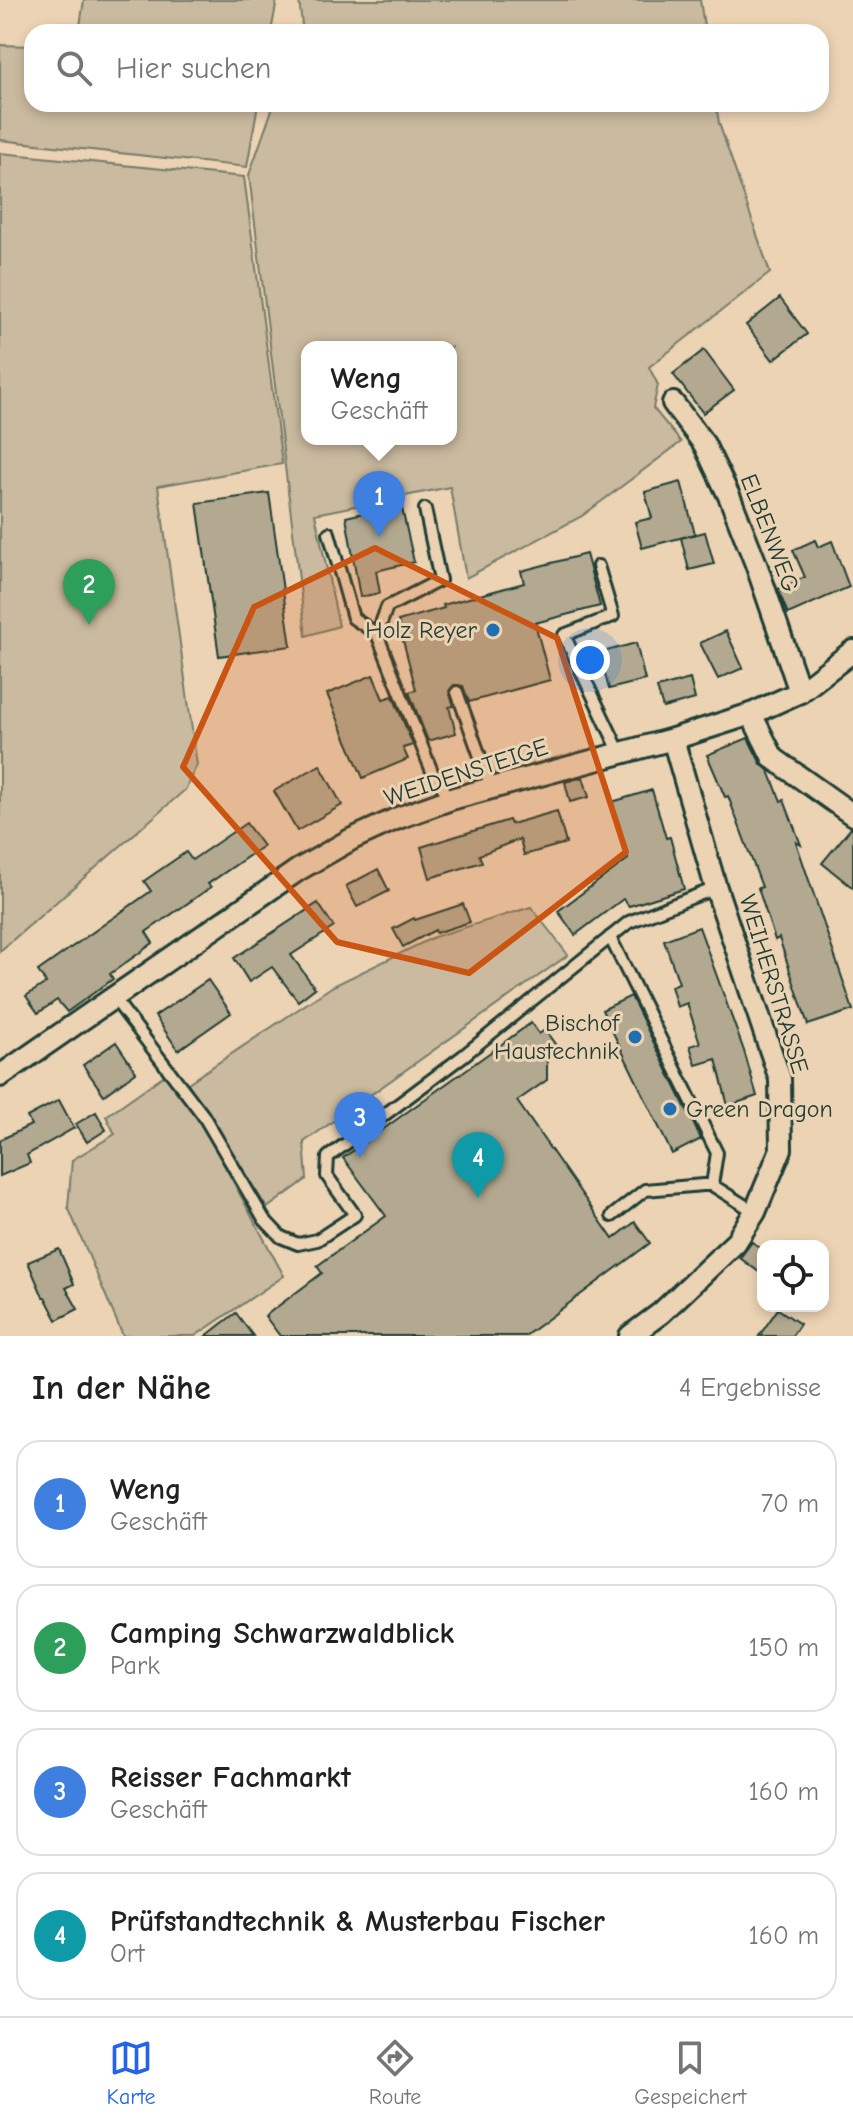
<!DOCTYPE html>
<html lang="de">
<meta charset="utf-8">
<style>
body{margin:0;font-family:"Comic Neue",sans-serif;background:#f2f2f2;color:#202124}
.controls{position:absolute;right:24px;bottom:24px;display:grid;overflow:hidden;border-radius:16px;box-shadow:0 4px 12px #0003}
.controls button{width:72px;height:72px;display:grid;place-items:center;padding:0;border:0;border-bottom:2px solid #e0e0e0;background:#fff;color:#202124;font:40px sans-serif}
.you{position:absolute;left:590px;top:660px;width:28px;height:28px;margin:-20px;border:6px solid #fff;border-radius:50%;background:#1a73e8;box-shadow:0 0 0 12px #1a73e833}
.badge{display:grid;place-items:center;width:52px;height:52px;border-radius:50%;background:#2563eb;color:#fff;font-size:26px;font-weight:700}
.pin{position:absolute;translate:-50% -66px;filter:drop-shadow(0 2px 4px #0008)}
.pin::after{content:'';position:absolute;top:42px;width:28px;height:24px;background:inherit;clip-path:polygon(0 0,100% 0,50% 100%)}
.popup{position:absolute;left:301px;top:341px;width:156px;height:104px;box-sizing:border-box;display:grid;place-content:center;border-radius:16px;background:#fff;filter:drop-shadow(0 2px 6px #0005);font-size:26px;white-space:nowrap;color:#757577}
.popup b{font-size:30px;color:#202124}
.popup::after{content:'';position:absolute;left:50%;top:100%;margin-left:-16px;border:16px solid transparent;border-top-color:#fff}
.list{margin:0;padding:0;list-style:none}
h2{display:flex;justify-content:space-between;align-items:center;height:104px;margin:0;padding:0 32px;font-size:34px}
h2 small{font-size:26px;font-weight:400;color:#757577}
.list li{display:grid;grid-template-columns:52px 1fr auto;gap:24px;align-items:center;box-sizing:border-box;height:128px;margin:0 16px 16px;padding:0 16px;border:2px solid #e0e0e0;border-radius:24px}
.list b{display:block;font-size:30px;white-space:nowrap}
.list p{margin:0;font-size:26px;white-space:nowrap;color:#757577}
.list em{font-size:26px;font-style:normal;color:#757577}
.icon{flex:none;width:44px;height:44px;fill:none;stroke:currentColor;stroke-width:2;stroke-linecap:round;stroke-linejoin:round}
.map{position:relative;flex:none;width:853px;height:1336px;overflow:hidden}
.search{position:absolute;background:#fff;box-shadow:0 4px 12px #0003;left:24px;right:24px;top:24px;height:88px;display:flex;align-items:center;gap:20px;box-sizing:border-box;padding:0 28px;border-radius:24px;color:#757577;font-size:30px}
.sheet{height:680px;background:#fff}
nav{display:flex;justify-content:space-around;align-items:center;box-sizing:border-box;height:112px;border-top:2px solid #e0e0e0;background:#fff;font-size:22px;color:#757577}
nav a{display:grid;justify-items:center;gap:4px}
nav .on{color:#2563eb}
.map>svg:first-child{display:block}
.green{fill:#caba9f;stroke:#747c6a;stroke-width:2;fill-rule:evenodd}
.building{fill:#b3a990;stroke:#1f3d34;stroke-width:2}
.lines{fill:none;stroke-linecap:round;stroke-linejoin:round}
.service-casing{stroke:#1f3d34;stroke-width:16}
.minor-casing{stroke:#1f3d34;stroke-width:26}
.service{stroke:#ecd3b4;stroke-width:10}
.minor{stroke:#ecd3b4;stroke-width:20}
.marked{fill:#ca5512;fill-opacity:0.2;stroke:#ca5512;stroke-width:6;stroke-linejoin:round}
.poi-dot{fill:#1f6fb2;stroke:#ecd3b4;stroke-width:3}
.labels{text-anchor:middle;stroke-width:6;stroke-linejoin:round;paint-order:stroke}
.street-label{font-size:24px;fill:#1f3d34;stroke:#ecd3b4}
.poi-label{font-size:24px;fill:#1f3d34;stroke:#ecd3b4;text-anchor:end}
</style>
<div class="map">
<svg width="853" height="1336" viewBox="0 0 853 1336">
<rect width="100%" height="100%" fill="#ecd3b4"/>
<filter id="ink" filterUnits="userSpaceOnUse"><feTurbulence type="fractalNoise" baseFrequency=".0125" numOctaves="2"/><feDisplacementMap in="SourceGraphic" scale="16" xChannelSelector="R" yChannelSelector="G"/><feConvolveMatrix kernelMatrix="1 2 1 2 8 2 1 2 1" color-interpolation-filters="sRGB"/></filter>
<g filter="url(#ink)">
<g class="green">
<path d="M 84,0 L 277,0 L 271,32 L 79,32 Z"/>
<path d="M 299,0 L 700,0 L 705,32 L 300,32 L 302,25 Z"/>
<path d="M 0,45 L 32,46 L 32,104 L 258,104 L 247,167 L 0,140 Z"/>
<path d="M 274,104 L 716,104 L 719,123 L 770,273 L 649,367 L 658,385 L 653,408 L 681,442 L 582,516 L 466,578 L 450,487 L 315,514 L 339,626 L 306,636 L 249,175 ZM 307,347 L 451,347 L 451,439 L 307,439 Z"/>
<path d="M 0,153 L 244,177 L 282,464 L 158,486 L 197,765 L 185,790 L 0,951 Z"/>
<path d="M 531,907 L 568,955 L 304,1142 L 307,1179 L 267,1208 L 188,1083 L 333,986 L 434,937 Z"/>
<path d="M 166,1074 L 202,1124 L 284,1276 L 195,1336 L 123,1336 L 68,1207 L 72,1160 L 115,1134 L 106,1116 Z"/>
</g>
<g class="building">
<path d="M 780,298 L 807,334 L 773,360 L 746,325 Z"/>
<path d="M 704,350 L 734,390 L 703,413 L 673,374 Z"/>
<path d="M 681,482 L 695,534 L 642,548 L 635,522 L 652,518 L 645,492 Z"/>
<path d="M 269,493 L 291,646 L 219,656 L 197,503 Z"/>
<path d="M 401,504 L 414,562 L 376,571 L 380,593 L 360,597 L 346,517 Z"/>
<path d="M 705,532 L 714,564 L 689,570 L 681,538 Z"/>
<path d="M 815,540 L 818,547 L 832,541 L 849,587 L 788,614 L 778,589 L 805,577 L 793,550 Z"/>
<path d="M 586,554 L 600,606 L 535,623 L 550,680 L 469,702 L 463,686 L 454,685 L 449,691 L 454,706 L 449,707 L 456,733 L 428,741 L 409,692 L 416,690 L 398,621 L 444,608 L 443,605 L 524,583 L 521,571 Z"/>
<path d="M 726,631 L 743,668 L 718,679 L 700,643 Z"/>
<path d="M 636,643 L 645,680 L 609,689 L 599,653 Z"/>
<path d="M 373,675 L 383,699 L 393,696 L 413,745 L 403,748 L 408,759 L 363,778 L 327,694 Z"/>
<path d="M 690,679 L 695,699 L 663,708 L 657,688 Z"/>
<path d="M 748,738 L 761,764 L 769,771 L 781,801 L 784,800 L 801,845 L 796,842 L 853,1010 L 808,1025 L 779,938 L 775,940 L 758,888 L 762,887 L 728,796 L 725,797 L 707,755 Z"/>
<path d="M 320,765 L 342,805 L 297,831 L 274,791 Z"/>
<path d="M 583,777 L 589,797 L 570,802 L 565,782 Z"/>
<path d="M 652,790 L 666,838 L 670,837 L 684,889 L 629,906 L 623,899 L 575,935 L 558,911 L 628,859 L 612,802 Z"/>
<path d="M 557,811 L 566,843 L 524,855 L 520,839 L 479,855 L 482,862 L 430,878 L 421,847 L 509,820 L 511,824 Z"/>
<path d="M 246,823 L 263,846 L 208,884 L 211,887 L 146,932 L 153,943 L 110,974 L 113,979 L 67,1012 L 57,1000 L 38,1013 L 26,996 L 46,983 L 38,971 L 151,891 L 144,881 L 186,852 L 192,860 Z"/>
<path d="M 851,828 L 853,828 L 853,888 L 822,863 Z"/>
<path d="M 378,869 L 389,891 L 357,907 L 346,886 Z"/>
<path d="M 318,903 L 334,927 L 291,955 L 315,988 L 298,1001 L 272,967 L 249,982 L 234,958 Z"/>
<path d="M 463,904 L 470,922 L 436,933 L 435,930 L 403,947 L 393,929 L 414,918 L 415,920 Z"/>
<path d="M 699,927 L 744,1051 L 757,1096 L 728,1106 L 716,1059 L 696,1065 L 690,1046 L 700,1043 L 687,1003 L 677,1007 L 671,986 L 679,983 L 664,940 Z"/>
<path d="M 208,980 L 231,1013 L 178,1050 L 155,1016 Z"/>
<path d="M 631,996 L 701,1139 L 672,1154 L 602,1010 Z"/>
<path d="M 531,1023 L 539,1034 L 545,1030 L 560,1051 L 547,1060 L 547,1080 L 517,1101 L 613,1239 L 635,1222 L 650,1243 L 525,1336 L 280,1336 L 265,1316 L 322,1273 L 317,1266 L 386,1216 L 343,1158 Z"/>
<path d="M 116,1042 L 136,1072 L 104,1095 L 83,1065 Z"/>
<path d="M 59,1100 L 74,1128 L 27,1155 L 30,1163 L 0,1176 L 0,1140 L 31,1125 L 27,1117 Z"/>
<path d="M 96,1112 L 106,1130 L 87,1142 L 76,1124 Z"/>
<path d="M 752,1242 L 763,1250 L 763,1275 L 740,1258 Z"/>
<path d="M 59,1249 L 74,1284 L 66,1288 L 78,1309 L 57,1320 L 45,1297 L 43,1297 L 28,1262 Z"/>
<path d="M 778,1309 L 800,1324 L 792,1336 L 759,1336 Z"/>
<path d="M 236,1313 L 253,1336 L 206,1336 L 220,1325 Z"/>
</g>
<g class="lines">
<g class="service-casing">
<g id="service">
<path d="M 425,509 L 440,580 L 387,607 L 377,634 L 433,774 L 451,799"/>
<path d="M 329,533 L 353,618 L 377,634"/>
<path d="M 598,566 L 613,616 L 564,635 L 620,753"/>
<path d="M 457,692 L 491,787"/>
<path d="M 610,937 L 717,1153 L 712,1185"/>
<path d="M 113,997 L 203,1115 L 264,1219 L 281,1237 L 298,1244 L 317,1240 L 355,1215 L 327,1176 L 328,1157 L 463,1056 L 629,922 L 716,888"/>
<path d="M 612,1216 L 645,1190 L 703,1185 L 712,1185 L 755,1212"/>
</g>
</g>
<g class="minor-casing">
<g id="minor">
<path d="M 673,403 L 704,444 L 730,498 L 756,564 L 800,692"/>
<path d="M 751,714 L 773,758 L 853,815"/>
<path d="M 0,1076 L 298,870 L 352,839 L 398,818 L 451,799 L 673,739 L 751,714 L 800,692 L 853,651"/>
<path d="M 630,1336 L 661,1313 L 735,1243 L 755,1212 L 781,1149 L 780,1079 L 716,888 L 673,739"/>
</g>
</g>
<use href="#service" class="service"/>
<use href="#minor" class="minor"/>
</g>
</g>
<path class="marked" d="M 375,548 L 557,638 L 626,852 L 469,973 L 337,942 L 183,767 L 254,607 Z"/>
<g class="poi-dot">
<circle cx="493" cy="630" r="8"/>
<circle cx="635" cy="1037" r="8"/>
<circle cx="670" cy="1109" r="8"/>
</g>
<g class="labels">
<g class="street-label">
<text transform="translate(770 533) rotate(69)" y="8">ELBENWEG</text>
<text transform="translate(466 772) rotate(-18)" y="8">WEIDENSTEIGE</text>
<text transform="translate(774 984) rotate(73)" y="8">WEIHERSTRASSE</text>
</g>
<g class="poi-label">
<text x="477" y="638">Holz Reyer</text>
<text x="619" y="1031">Bischof<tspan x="619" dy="28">Haustechnik</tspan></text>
<text x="686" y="1117" text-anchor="start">Green Dragon</text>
</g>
</g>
</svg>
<div class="controls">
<button><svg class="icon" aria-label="locate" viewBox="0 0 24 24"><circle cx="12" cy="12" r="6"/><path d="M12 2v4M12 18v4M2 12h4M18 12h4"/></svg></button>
</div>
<div class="you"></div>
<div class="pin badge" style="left:379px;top:537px;background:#3f7fe0">1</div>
<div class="popup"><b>Weng</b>Geschäft</div>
<div class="pin badge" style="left:89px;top:625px;background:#2e9e5b">2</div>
<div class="pin badge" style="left:360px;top:1158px;background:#3f7fe0">3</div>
<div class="pin badge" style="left:478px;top:1198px;background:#0f9aa8">4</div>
<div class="search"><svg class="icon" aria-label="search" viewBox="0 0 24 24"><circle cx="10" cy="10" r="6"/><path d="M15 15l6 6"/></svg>Hier suchen</div>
</div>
<section class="sheet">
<h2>In der Nähe<small>4 Ergebnisse</small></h2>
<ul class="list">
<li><span class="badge" style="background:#3f7fe0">1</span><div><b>Weng</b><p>Geschäft</p></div><em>70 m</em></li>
<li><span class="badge" style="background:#2e9e5b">2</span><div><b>Camping Schwarzwaldblick</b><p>Park</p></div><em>150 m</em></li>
<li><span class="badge" style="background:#3f7fe0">3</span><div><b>Reisser Fachmarkt</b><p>Geschäft</p></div><em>160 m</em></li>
<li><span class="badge" style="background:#0f9aa8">4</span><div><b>Prüfstandtechnik &amp; Musterbau Fischer</b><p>Ort</p></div><em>160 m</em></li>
</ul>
</section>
<nav>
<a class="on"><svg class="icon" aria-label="map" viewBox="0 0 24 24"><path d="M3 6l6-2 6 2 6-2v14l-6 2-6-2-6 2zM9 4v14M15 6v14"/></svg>Karte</a>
<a><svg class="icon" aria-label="directions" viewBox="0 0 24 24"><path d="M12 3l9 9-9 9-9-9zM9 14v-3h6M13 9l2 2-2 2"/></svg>Route</a>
<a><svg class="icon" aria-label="saved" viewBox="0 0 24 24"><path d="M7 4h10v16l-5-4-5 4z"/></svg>Gespeichert</a>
</nav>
